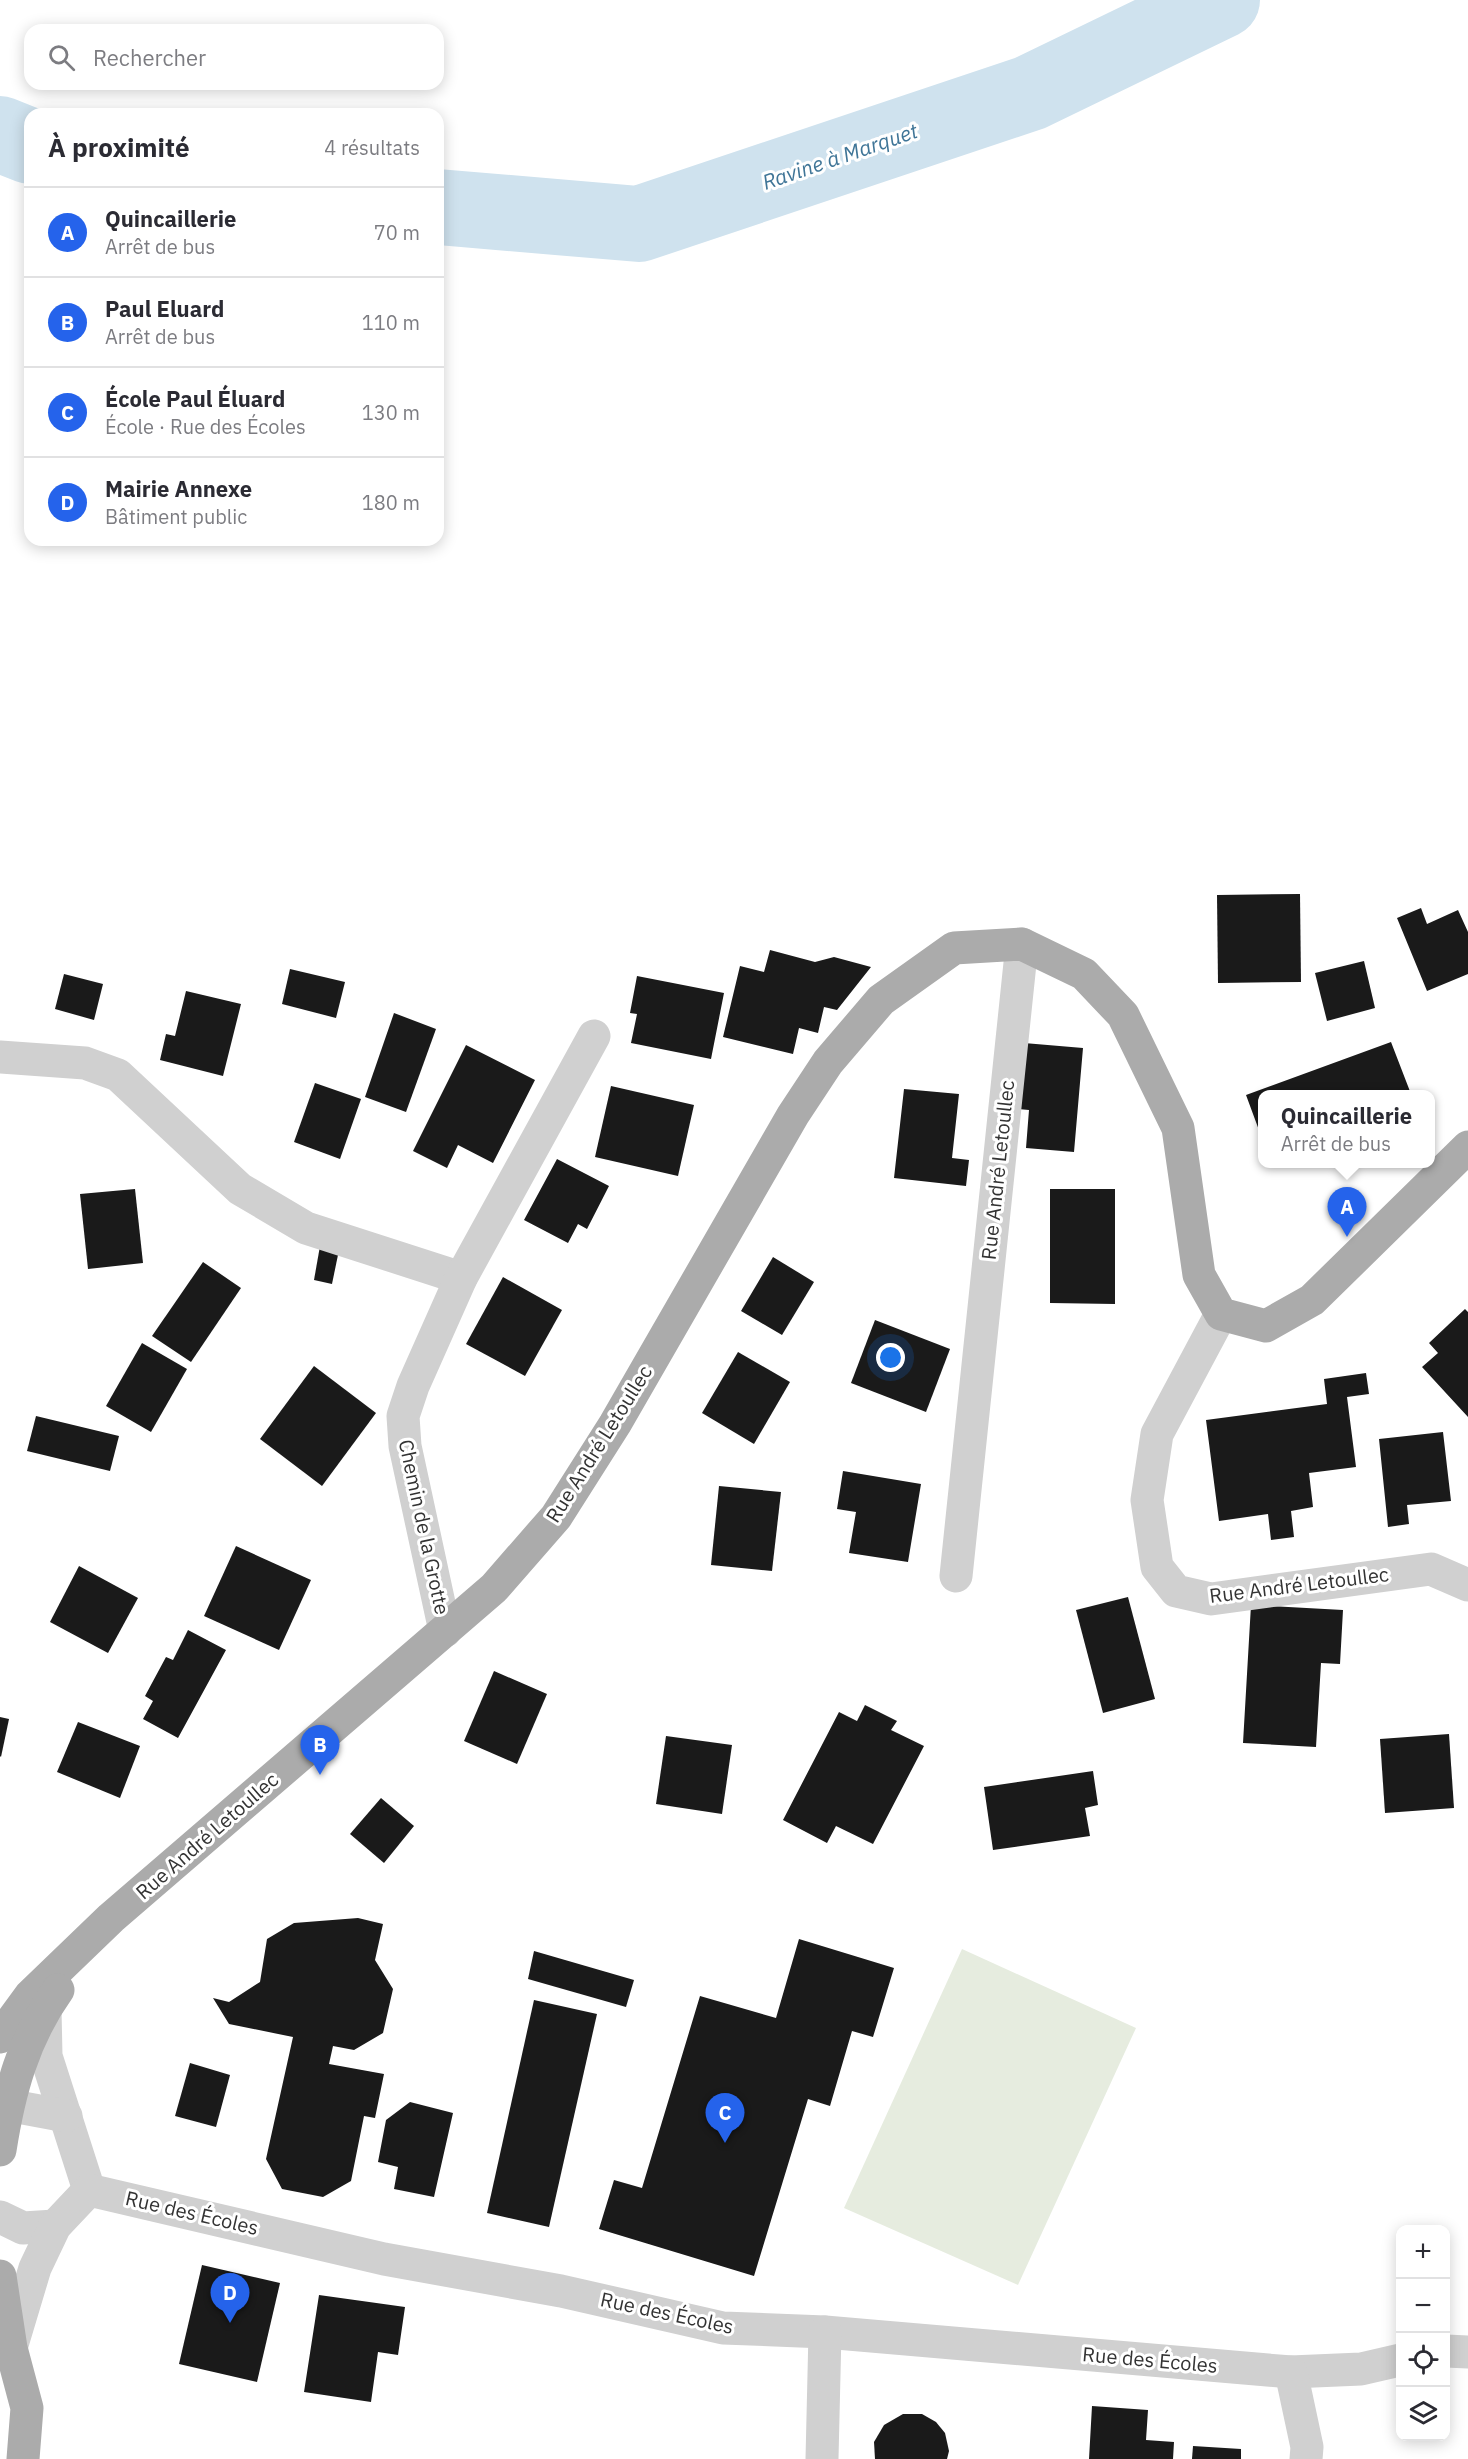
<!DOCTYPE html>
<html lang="fr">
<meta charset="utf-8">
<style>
body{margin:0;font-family:"IBM Plex Sans",sans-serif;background:#f2f2f3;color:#2b2b33}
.controls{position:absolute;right:18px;bottom:18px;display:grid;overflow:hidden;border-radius:12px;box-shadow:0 3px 15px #0003}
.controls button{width:54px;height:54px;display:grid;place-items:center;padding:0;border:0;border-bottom:2px solid #e1e1e2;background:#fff;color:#2b2b33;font:30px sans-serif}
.you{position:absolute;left:891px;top:1358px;width:21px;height:21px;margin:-15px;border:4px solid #fff;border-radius:50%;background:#1a73e8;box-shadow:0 0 0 9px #1a73e833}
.badge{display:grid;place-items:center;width:39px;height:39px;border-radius:50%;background:#2563eb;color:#fff;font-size:20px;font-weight:700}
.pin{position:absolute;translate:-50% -50px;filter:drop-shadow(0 2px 3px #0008)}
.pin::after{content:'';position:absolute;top:32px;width:21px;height:18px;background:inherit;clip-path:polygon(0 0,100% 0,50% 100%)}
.popup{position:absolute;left:1258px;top:1090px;width:177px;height:78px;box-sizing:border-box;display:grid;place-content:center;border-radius:12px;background:#fff;filter:drop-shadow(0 2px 4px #0005);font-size:20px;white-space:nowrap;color:#7c7c81}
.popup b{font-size:22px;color:#2b2b33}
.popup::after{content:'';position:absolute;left:50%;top:100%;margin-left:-12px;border:12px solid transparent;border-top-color:#fff}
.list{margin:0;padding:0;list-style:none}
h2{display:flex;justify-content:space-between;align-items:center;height:78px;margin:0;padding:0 24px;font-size:26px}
h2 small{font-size:20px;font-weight:400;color:#7c7c81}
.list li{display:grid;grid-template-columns:39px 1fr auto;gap:18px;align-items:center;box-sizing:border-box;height:90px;padding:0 24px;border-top:2px solid #e1e1e2}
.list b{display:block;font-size:22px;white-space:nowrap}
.list p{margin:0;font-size:20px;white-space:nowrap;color:#7c7c81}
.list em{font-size:20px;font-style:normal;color:#7c7c81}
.icon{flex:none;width:33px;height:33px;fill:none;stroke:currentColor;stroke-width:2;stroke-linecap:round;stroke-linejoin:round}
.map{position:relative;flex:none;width:1468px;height:2459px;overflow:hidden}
.search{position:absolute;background:#fff;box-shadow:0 3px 15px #0003;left:24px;top:24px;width:420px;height:66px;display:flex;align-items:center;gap:15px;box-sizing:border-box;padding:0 21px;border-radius:18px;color:#7c7c81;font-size:22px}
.panel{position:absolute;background:#fff;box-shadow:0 3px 15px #0003;left:24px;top:108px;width:420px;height:438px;border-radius:18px}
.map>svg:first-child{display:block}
.green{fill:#e6ecdf}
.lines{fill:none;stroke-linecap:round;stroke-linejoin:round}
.river{stroke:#cfe2ee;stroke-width:76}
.building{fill:#1a1a1a}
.minor{stroke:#d0d0d0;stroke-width:33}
.major{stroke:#ababab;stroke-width:33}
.labels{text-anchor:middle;stroke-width:6;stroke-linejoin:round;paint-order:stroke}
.street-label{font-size:20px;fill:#333;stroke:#fff}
.water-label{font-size:21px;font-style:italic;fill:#3f7597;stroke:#fff}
</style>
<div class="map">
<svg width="1468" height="2459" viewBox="0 0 1468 2459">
<rect width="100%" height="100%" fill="#fff"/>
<path class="green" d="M 962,1949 L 1136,2028 L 1018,2285 L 844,2208 Z"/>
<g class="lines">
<g class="river">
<path d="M 0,134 L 30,146"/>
<path d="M 438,207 L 639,224 L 1030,93 L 1222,0"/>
</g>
</g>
<g class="building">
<path d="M 1300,894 L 1301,982 L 1218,983 L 1217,895 Z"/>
<path d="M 1421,908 L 1427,924 L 1458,910 L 1468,932 L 1468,974 L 1427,991 L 1397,918 Z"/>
<path d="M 770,950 L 815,962 L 834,957 L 871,967 L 837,1010 L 824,1007 L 818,1033 L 799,1028 L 793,1054 L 723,1037 L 740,966 L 764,972 Z"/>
<path d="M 1364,961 L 1375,1008 L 1327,1021 L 1315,973 Z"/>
<path d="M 290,969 L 345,982 L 336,1018 L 282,1004 Z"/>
<path d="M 64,974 L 103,984 L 94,1020 L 55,1009 Z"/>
<path d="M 637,976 L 724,993 L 711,1059 L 631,1043 L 637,1014 L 630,1013 Z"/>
<path d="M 186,991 L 241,1004 L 223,1076 L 160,1060 L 166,1034 L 175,1036 Z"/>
<path d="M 394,1013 L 436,1029 L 406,1112 L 365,1097 Z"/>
<path d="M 1391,1042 L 1411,1094 L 1263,1094 L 1263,1141 L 1246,1095 Z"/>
<path d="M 1024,1043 L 1083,1048 L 1074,1152 L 1026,1148 L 1029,1110 L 1018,1109 Z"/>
<path d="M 466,1045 L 535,1080 L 493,1163 L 458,1145 L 447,1168 L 413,1151 Z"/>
<path d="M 315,1083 L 361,1099 L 340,1159 L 294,1142 Z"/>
<path d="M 611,1086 L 694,1105 L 678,1176 L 595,1157 Z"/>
<path d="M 904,1089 L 959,1094 L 952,1158 L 969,1160 L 966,1186 L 894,1178 Z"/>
<path d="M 557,1159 L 609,1186 L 587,1229 L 578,1224 L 568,1243 L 524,1220 Z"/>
<path d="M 135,1189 L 143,1263 L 88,1269 L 80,1194 Z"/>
<path d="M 1050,1189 L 1115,1189 L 1115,1304 L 1050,1303 Z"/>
<path d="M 320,1246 L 339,1250 L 332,1284 L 314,1280 Z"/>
<path d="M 773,1257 L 814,1282 L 782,1335 L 741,1311 Z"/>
<path d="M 203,1262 L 241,1288 L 191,1362 L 152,1336 Z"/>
<path d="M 503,1277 L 562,1310 L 525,1376 L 466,1344 Z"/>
<path d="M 1465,1309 L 1468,1312 L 1468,1417 L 1422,1367 L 1438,1353 L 1429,1343 Z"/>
<path d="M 875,1320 L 950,1349 L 926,1412 L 851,1383 Z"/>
<path d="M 142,1343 L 187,1369 L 151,1432 L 106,1406 Z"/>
<path d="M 738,1352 L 790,1382 L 754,1444 L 702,1413 Z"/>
<path d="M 314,1366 L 376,1413 L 322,1486 L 260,1439 Z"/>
<path d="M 1366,1373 L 1369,1394 L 1347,1397 L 1356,1467 L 1309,1473 L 1313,1507 L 1291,1511 L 1294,1537 L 1271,1540 L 1268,1514 L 1219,1521 L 1206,1420 L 1327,1404 L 1324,1379 Z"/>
<path d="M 36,1416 L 119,1436 L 110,1471 L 27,1451 Z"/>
<path d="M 1443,1432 L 1451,1501 L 1407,1505 L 1409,1524 L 1388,1527 L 1379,1439 Z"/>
<path d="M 843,1471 L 921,1484 L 908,1562 L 849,1553 L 856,1512 L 837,1509 Z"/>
<path d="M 719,1486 L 781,1492 L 772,1571 L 711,1565 Z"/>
<path d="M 236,1546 L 311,1580 L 279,1650 L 204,1616 Z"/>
<path d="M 79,1566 L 138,1598 L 108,1653 L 50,1622 Z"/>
<path d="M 1128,1597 L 1155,1699 L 1103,1713 L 1076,1610 Z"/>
<path d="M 1251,1605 L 1343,1610 L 1340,1664 L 1321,1663 L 1316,1747 L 1243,1743 Z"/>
<path d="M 188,1630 L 226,1650 L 178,1738 L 143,1719 L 153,1701 L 145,1696 L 166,1657 L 173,1660 Z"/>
<path d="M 494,1671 L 547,1694 L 517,1764 L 464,1741 Z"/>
<path d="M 865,1705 L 897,1721 L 891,1730 L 924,1746 L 873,1844 L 836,1826 L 827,1843 L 783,1820 L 839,1712 L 857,1721 Z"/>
<path d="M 0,1717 L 9,1719 L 1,1757 L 0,1756 Z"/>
<path d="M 78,1722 L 140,1746 L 120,1798 L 57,1772 Z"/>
<path d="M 1449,1734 L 1454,1808 L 1385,1813 L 1380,1739 Z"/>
<path d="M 666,1736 L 732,1745 L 722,1814 L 656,1804 Z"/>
<path d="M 1093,1771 L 1098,1805 L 1085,1808 L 1090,1836 L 993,1850 L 984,1787 Z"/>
<path d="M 381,1798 L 414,1826 L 384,1863 L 350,1834 Z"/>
<path d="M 358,1918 L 383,1924 L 375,1960 L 393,1989 L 383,2033 L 354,2050 L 333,2046 L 329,2064 L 384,2074 L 375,2118 L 364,2116 L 351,2181 L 323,2197 L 282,2189 L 266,2159 L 293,2037 L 229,2024 L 213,1998 L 229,2002 L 260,1982 L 267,1939 L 294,1923 Z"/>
<path d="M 799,1939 L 894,1968 L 873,2037 L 852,2031 L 830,2106 L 808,2099 L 754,2276 L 599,2229 L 614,2180 L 642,2188 L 700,1996 L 776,2018 Z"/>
<path d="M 534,1951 L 634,1980 L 626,2007 L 528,1979 Z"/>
<path d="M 534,2000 L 597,2014 L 549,2227 L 487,2213 Z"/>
<path d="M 190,2063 L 230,2075 L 216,2127 L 175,2116 Z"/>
<path d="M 410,2102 L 453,2113 L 434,2197 L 394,2189 L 398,2167 L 378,2162 L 386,2120 Z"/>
<path d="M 202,2265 L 280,2283 L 257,2382 L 179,2364 Z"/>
<path d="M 319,2295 L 405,2307 L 398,2355 L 378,2352 L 371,2402 L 304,2392 Z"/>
<path d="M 1092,2406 L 1148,2410 L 1146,2440 L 1174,2442 L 1173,2459 L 1089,2459 Z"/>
<path d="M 903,2414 L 922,2414 L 936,2422 L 945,2433 L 949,2451 L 947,2459 L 875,2459 L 874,2442 L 884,2425 Z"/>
<path d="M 1193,2446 L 1241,2449 L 1241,2459 L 1192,2459 Z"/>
</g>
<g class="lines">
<g class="minor">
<path d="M 0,1057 L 85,1063 L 118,1075 L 240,1189 L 306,1228 L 461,1278"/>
<path d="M 1221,1314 L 1157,1434 L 1147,1500 L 1157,1567 L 1176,1591 L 1211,1599 L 1431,1569 L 1468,1585"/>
<path d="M 956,1576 L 1022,944"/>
<path d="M 445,1631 L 405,1446 L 403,1416 L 413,1386 L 461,1278 L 594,1036"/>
<path d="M 45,2009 L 46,2056 L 89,2190"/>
<path d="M 0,2107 L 7,2105 L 66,2116"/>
<path d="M 89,2190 L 384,2259 L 561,2291 L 723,2328 L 825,2332 L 1291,2372 L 1361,2369 L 1400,2360"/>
<path d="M 0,2217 L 23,2228 L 55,2226"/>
<path d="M 11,2348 L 35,2268 L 55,2226 L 89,2190"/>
<path d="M 1446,2351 L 1468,2352"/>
<path d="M 1291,2372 L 1307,2447 L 1306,2459"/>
<path d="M 822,2459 L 825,2332"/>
</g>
<g class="major">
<path d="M 0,2037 L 30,1996 L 111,1918 L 494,1588 L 556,1517 L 615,1424 L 793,1115 L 828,1062 L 881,1000 L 954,948 L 1022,944 L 1084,974 L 1123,1015 L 1178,1128 L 1199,1275 L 1221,1314 L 1266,1326 L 1312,1300 L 1468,1147"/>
<path d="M 0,2150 C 9,2092 23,2039 58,1990"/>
<path d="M 0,2276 L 11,2348 L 27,2408 L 23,2459"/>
</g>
</g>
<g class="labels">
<g class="street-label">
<text transform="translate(998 1170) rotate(-84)" y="7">Rue André Letoullec</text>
<text transform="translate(599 1444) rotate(-58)" y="7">Rue André Letoullec</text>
<text transform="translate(424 1527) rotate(78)" y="7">Chemin de la Grotte</text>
<text transform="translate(1299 1585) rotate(-7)" y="7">Rue André Letoullec</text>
<text transform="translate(207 1836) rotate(-41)" y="7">Rue André Letoullec</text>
<text transform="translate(192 2213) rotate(13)" y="7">Rue des Écoles</text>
<text transform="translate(667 2313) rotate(12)" y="7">Rue des Écoles</text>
<text transform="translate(1150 2360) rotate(5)" y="7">Rue des Écoles</text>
</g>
<g class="water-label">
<text transform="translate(840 157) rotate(-19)" y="7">Ravine à Marquet</text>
</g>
</g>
</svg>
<div class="controls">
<button>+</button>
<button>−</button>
<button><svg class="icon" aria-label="locate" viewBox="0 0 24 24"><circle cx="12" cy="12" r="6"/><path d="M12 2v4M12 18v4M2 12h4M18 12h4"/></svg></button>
<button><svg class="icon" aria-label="layers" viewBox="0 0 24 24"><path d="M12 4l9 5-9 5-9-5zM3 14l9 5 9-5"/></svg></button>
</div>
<div class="you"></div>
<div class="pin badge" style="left:1347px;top:1237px">A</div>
<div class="popup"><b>Quincaillerie</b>Arrêt de bus</div>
<div class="pin badge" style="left:320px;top:1775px">B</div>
<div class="pin badge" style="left:725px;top:2143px">C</div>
<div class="pin badge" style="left:230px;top:2323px">D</div>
<div class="search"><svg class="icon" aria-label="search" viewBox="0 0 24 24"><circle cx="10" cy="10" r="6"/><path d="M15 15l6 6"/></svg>Rechercher</div>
<section class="panel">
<h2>À proximité<small>4 résultats</small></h2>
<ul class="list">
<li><span class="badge">A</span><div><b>Quincaillerie</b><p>Arrêt de bus</p></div><em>70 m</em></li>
<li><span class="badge">B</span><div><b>Paul Eluard</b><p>Arrêt de bus</p></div><em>110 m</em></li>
<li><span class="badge">C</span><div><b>École Paul Éluard</b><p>École · Rue des Écoles</p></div><em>130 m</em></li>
<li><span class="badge">D</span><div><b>Mairie Annexe</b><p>Bâtiment public</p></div><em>180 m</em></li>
</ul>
</section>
</div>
